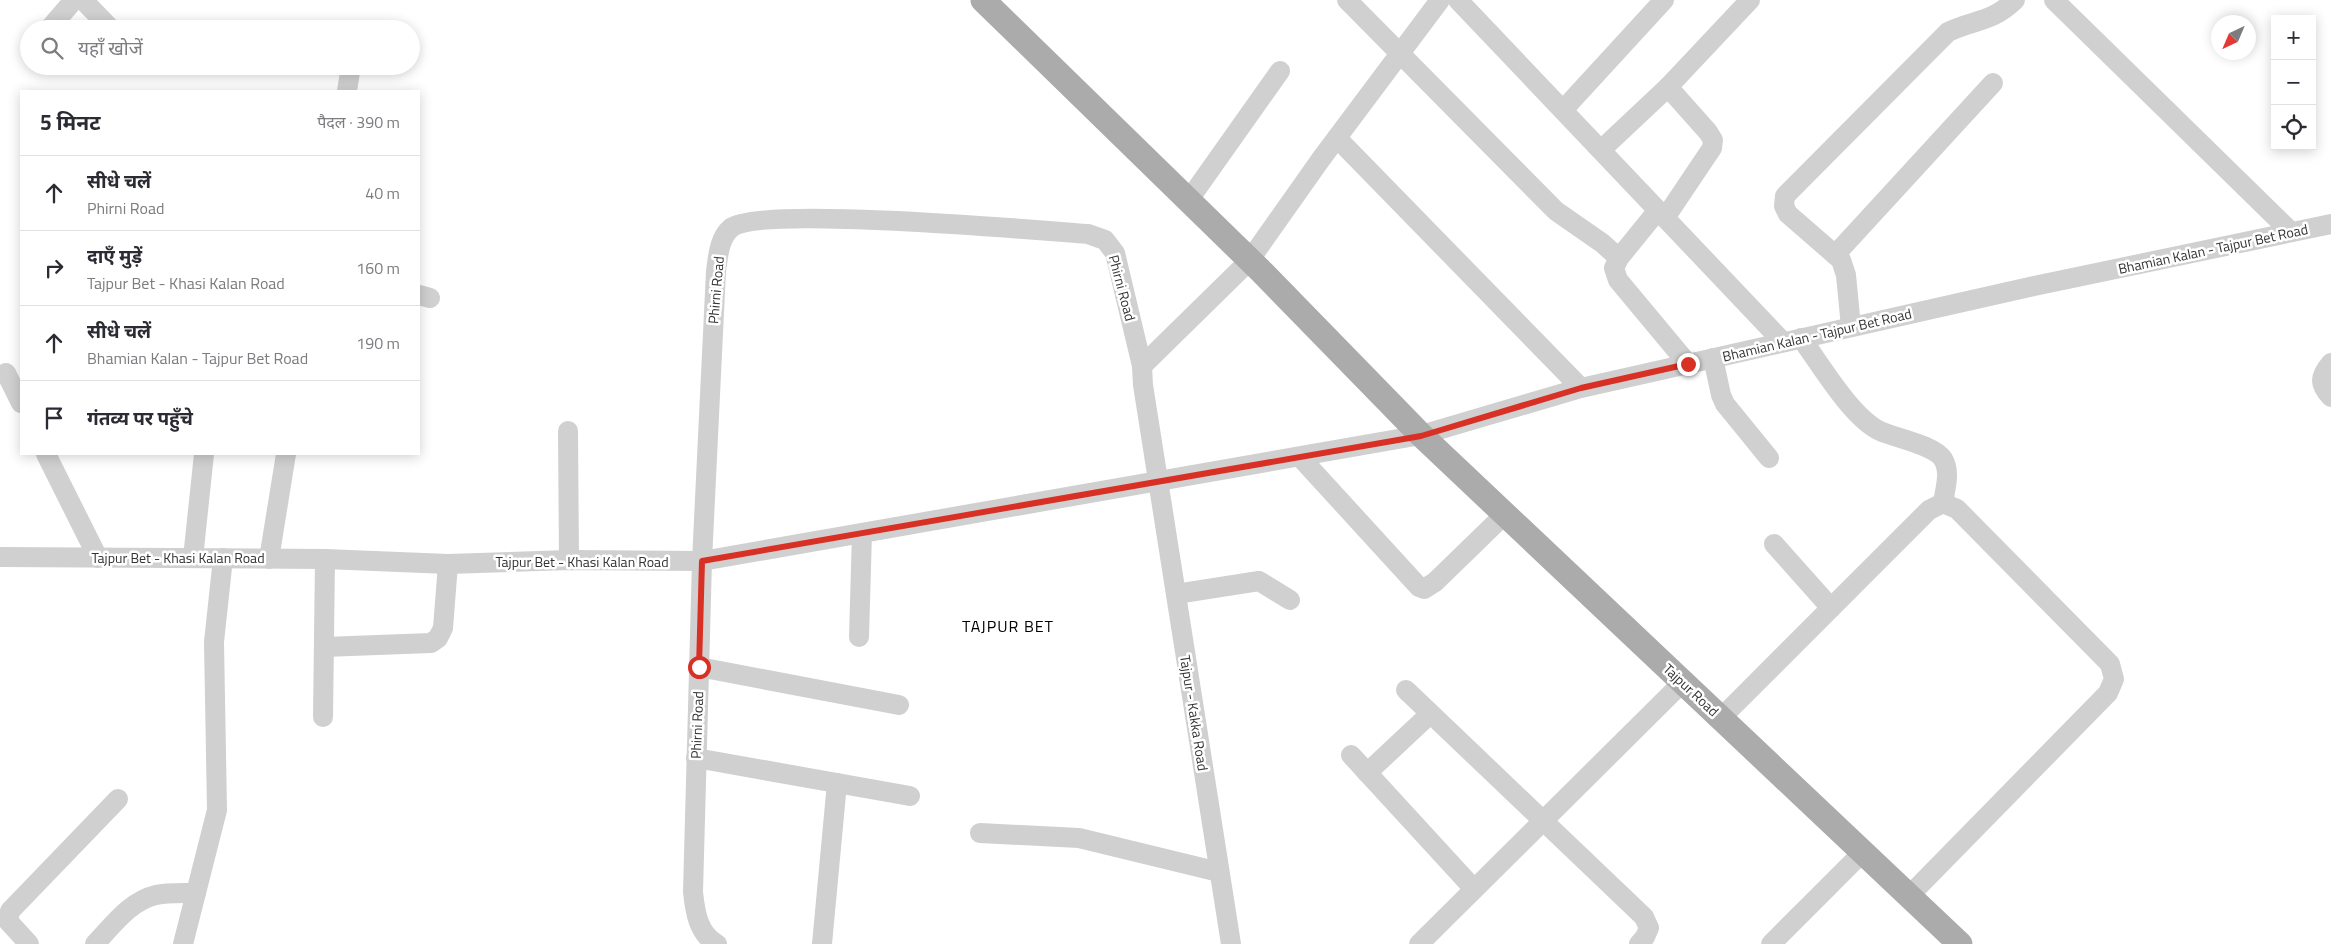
<!DOCTYPE html>
<html lang="hi">
<meta charset="utf-8">
<style>
body{margin:0;font-family:"Titillium Web","Noto Sans Devanagari",sans-serif;background:#f2f2f3;color:#2b2b33}
.controls{position:absolute;right:15px;top:15px;display:grid;overflow:hidden;border-radius:0px;box-shadow:0 2px 12px #0003}
.controls button{width:45px;height:45px;display:grid;place-items:center;padding:0;border:0;border-bottom:1px solid #e1e1e2;background:#fff;color:#2b2b33;font:25px sans-serif}
.compass{position:absolute;left:2211px;top:15px;width:45px;height:45px;border-radius:50%;background:#fff;box-shadow:0 2px 12px #0003;rotate:224deg}
.stop{position:absolute;width:15px;height:15px;margin:-11px;border:4px solid #d93025;border-radius:50%;background:#fff}
.stop.end{background:#d93025;border-color:#fff;box-shadow:0 1px 5px #0008}
.list{margin:0;padding:0;list-style:none}
h2{display:flex;justify-content:space-between;align-items:center;height:65px;margin:0;padding:0 20px;font-size:21px}
h2 small{font-size:16px;font-weight:400;color:#7c7c81}
.list li{display:grid;grid-template-columns:32px 1fr auto;gap:15px;align-items:center;box-sizing:border-box;height:75px;padding:0 20px;border-top:1px solid #e1e1e2}
.list b{display:block;font-size:19px;white-space:nowrap}
.list p{margin:0;font-size:16px;white-space:nowrap;color:#7c7c81}
.list em{font-size:16px;font-style:normal;color:#7c7c81}
.icon{flex:none;width:28px;height:28px;fill:none;stroke:currentColor;stroke-width:2;stroke-linecap:round;stroke-linejoin:round}
.map{position:relative;flex:none;width:2331px;height:944px;overflow:hidden}
.search{position:absolute;background:#fff;box-shadow:0 2px 12px #0003;left:20px;top:20px;width:400px;height:55px;display:flex;align-items:center;gap:12px;box-sizing:border-box;padding:0 18px;border-radius:28px;color:#7c7c81;font-size:19px}
.panel{position:absolute;background:#fff;box-shadow:0 2px 12px #0003;left:20px;top:90px;width:400px;height:365px;border-radius:0px}
.map>svg:first-child{display:block}
.lines{fill:none;stroke-linecap:round;stroke-linejoin:round}
.minor{stroke:#d0d0d0;stroke-width:20}
.major{stroke:#ababab;stroke-width:25}
.route{stroke:#d93025;stroke-width:6}
.labels{text-anchor:middle;stroke-width:5;stroke-linejoin:round;paint-order:stroke}
.street-label{font-size:14px;fill:#333;stroke:#fff}
.quarter-label{font-size:16px;letter-spacing:1px;fill:#000;stroke:#fff}
</style>
<div class="map">
<svg width="2331" height="944" viewBox="0 0 2331 944">
<rect width="100%" height="100%" fill="#fff"/>
<g class="lines">
<g class="minor">
<path d="M 83,0 L 111,29"/>
<path d="M 1347,0 L 1556,211 L 1602,243 L 1619,258"/>
<path d="M 1458,0 L 1783,342"/>
<path d="M 2054,0 L 2291,232"/>
<path d="M 49,29 L 74,0"/>
<path d="M 347,91 L 351,66"/>
<path d="M 1563,110 L 1664,0"/>
<path d="M 1337,138 L 1581,388"/>
<path d="M 1601,150 L 1668,87 L 1750,0"/>
<path d="M 1188,201 L 1280,71"/>
<path d="M 1658,210 L 1619,258 L 1614,268 L 1618,280 L 1688,364"/>
<path d="M 1665,218 L 1712,148 L 1713,140 L 1708,132 L 1668,87"/>
<path d="M 1835,255 L 1993,83"/>
<path d="M 419,295 L 430,298"/>
<path d="M 1851,327 L 1846,275 L 1841,260 L 1788,214 L 1784,206 L 1785,196 L 1948,32 C 1975,19 1991,23 2015,0"/>
<path d="M 1801,338 C 1821,365 1851,417 1880,431 C 1895,438 1934,445 1943,459 C 1951,472 1945,489 1943,503"/>
<path d="M 1713,358 L 1721,395 L 1725,404 L 1769,458"/>
<path d="M 2331,363 C 2319,377 2319,384 2331,397"/>
<path d="M 1142,366 L 1249,261 L 1321,159 L 1440,0"/>
<path d="M 6,373 L 21,403"/>
<path d="M 568,431 L 569,560"/>
<path d="M 46,454 L 98,558"/>
<path d="M 1300,457 L 1419,587 L 1424,589 L 1435,582 L 1505,514"/>
<path d="M 1774,544 L 1831,608"/>
<path d="M 0,557 L 325,559 L 448,564 L 569,560 L 702,561 L 1421,435 L 1581,388 L 2034,286 L 2331,224"/>
<path d="M 193,558 L 204,454"/>
<path d="M 269,559 L 286,454"/>
<path d="M 1176,594 L 1259,581 L 1290,600"/>
<path d="M 859,637 L 862,533"/>
<path d="M 324,647 L 431,643 L 438,638 L 443,628 L 448,564"/>
<path d="M 699,667 L 899,705"/>
<path d="M 1406,690 L 1644,917 L 1649,928 L 1645,937 L 1639,944"/>
<path d="M 323,717 L 325,559"/>
<path d="M 1721,718 L 1929,510 L 1943,503 L 1957,509 L 2110,664 L 2114,679 L 2108,693 L 1909,896"/>
<path d="M 1351,755 L 1474,889"/>
<path d="M 696,758 L 910,796"/>
<path d="M 1367,773 L 1430,714"/>
<path d="M 980,833 L 1079,838 L 1219,872"/>
<path d="M 29,944 L 8,921 L 10,911 L 118,799"/>
<path d="M 95,944 C 113,925 130,901 156,895 C 169,892 184,893 196,893"/>
<path d="M 183,944 L 217,810 L 214,642 L 223,558"/>
<path d="M 717,944 C 698,934 695,911 693,892 L 702,561 L 716,271 C 718,257 719,238 731,228 C 758,206 1036,230 1088,234 L 1105,240 L 1115,253 L 1142,366 L 1143,385 L 1231,944"/>
<path d="M 822,944 L 837,783"/>
<path d="M 1419,944 L 1683,682"/>
<path d="M 1771,944 L 1863,852"/>
</g>
<path class="major" d="M 983,0 L 1260,270 L 1421,435 L 1960,944"/>
</g>
<g class="lines">
<path class="route" d="M 699,667 L 702,561 L 1421,436 L 1581,388 L 1688,364"/>
</g>
<g class="labels">
<g class="street-label">
<text transform="translate(2213 249) rotate(-12)" y="5">Bhamian Kalan - Tajpur Bet Road</text>
<text transform="translate(1122 288) rotate(75)" y="5">Phirni Road</text>
<text transform="translate(716 290) rotate(-85)" y="5">Phirni Road</text>
<text transform="translate(1817 335) rotate(-13)" y="5">Bhamian Kalan - Tajpur Bet Road</text>
<text x="178" y="563">Tajpur Bet - Khasi Kalan Road</text>
<text x="582" y="567">Tajpur Bet - Khasi Kalan Road</text>
<text transform="translate(1691 690) rotate(43)" y="5">Tajpur Road</text>
<text transform="translate(1194 713) rotate(81)" y="5">Tajpur - Kakka Road</text>
<text transform="translate(697 725) rotate(-88)" y="5">Phirni Road</text>
</g>
<g class="quarter-label">
<text x="1008" y="632">TAJPUR BET</text>
</g>
</g>
</svg>
<div class="controls">
<button>+</button>
<button>−</button>
<button><svg class="icon" aria-label="locate" viewBox="0 0 24 24"><circle cx="12" cy="12" r="6"/><path d="M12 2v4M12 18v4M2 12h4M18 12h4"/></svg></button>
</div>
<svg class="compass" viewBox="-18 -18 36 36"><path d="M0-13l5 13h-10z" fill="#e53935"/><path d="M0 13l5-13h-10z" fill="#7c7c81"/></svg>
<div class="stop" style="left:699px;top:667px"></div>
<div class="stop end" style="left:1688px;top:364px"></div>
<div class="search"><svg class="icon" aria-label="search" viewBox="0 0 24 24"><circle cx="10" cy="10" r="6"/><path d="M15 15l6 6"/></svg>यहाँ खोजें</div>
<section class="panel">
<h2>5 मिनट<small>पैदल · 390 m</small></h2>
<ul class="list">
<li><svg class="icon" aria-label="ahead" viewBox="0 0 24 24"><path d="M12 20V5M6 11l6-6 6 6"/></svg><div><b>सीधे चलें</b><p>Phirni Road</p></div><em>40 m</em></li>
<li><svg class="icon" aria-label="right" viewBox="0 0 24 24"><path d="M7 20v-9h11M14 6l5 5-5 5"/></svg><div><b>दाएँ मुड़ें</b><p>Tajpur Bet - Khasi Kalan Road</p></div><em>160 m</em></li>
<li><svg class="icon" aria-label="ahead" viewBox="0 0 24 24"><path d="M12 20V5M6 11l6-6 6 6"/></svg><div><b>सीधे चलें</b><p>Bhamian Kalan - Tajpur Bet Road</p></div><em>190 m</em></li>
<li><svg class="icon" aria-label="arrive" viewBox="0 0 24 24"><path d="M6 21V4h12l-3 4 3 4H6"/></svg><div><b>गंतव्य पर पहुँचे</b></div></li>
</ul>
</section>
</div>
